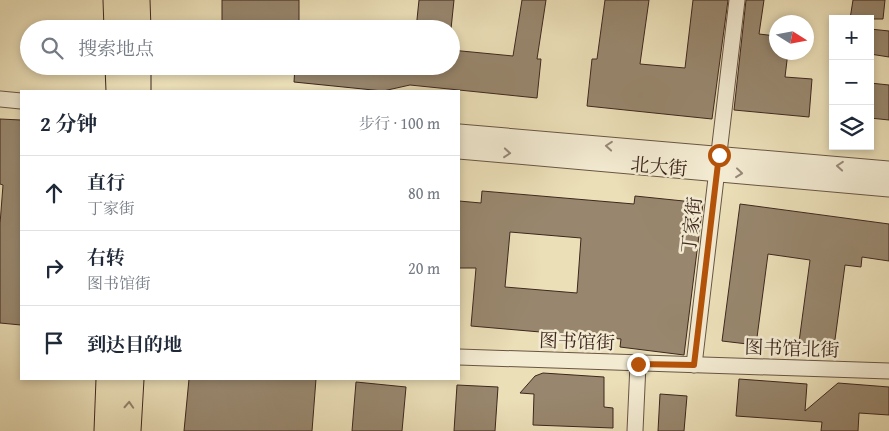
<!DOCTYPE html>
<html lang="zh">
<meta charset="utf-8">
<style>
body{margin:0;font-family:"Gentium Book Plus","Noto Serif SC",serif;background:#f6f6f7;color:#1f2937}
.controls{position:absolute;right:15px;top:15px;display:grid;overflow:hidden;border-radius:0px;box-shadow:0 2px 8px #0003}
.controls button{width:45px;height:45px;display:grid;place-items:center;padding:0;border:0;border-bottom:1px solid #e0e1e3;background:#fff;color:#1f2937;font:25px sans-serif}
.compass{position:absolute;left:769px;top:15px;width:45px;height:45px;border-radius:50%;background:#fff;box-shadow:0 2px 8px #0003;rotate:101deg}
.stop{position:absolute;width:15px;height:15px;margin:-11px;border:4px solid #b45309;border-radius:50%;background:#fff}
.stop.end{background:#b45309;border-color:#fff;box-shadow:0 1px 5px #0008}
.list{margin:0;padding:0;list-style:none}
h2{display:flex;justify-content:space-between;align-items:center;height:65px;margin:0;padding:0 20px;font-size:21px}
h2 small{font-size:16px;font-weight:400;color:#747a83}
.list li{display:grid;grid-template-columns:32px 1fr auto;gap:15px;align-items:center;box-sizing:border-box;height:75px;padding:0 20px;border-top:1px solid #e0e1e3}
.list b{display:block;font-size:19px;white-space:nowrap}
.list p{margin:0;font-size:16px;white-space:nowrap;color:#747a83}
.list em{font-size:16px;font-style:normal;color:#747a83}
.icon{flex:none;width:28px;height:28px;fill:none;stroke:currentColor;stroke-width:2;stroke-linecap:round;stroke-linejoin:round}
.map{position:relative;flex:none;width:889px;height:431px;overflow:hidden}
.search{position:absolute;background:#fff;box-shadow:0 2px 8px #0003;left:20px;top:20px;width:440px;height:55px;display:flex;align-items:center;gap:12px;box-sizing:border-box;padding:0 18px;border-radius:28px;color:#747a83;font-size:19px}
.panel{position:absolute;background:#fff;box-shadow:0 2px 8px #0003;left:20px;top:90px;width:440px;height:290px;border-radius:0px}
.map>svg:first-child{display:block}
.building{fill:#98876e;stroke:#3e271e;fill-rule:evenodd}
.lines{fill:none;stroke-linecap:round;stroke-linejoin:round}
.minor-casing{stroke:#695544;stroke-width:17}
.tertiary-casing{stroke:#695544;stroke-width:21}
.primary-casing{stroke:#3e271e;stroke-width:27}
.minor{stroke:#f2ead1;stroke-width:15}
.tertiary{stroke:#f2ead1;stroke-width:19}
.primary{stroke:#ebdfb8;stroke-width:25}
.oneway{stroke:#988878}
.oneway2{stroke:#94836b}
.route{stroke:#b45309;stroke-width:6}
.labels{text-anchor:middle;stroke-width:5;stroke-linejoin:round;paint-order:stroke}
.street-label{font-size:19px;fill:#3e271e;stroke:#f2ead1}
</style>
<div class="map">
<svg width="889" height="431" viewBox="0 0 889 431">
<rect width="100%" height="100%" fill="#ebdfb8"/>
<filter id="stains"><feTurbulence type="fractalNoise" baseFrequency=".004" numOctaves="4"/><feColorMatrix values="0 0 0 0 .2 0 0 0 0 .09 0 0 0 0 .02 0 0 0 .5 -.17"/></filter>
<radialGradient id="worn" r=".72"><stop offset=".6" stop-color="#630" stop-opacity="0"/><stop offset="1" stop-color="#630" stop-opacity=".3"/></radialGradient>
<g class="building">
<rect x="222" y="0" width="77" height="29"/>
<path d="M 419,0 L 454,0 L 451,29 L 416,29 Z"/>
<path d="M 522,0 L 546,0 L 537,59 L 541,59 L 537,98 L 410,85 L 383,91 L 294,82 L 295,66 L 451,66 L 451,50 L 513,56 Z"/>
<path d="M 605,0 L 649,0 L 640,64 L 685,68 L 693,0 L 728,0 L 712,119 L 587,106 L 592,59 L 597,59 Z"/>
<path d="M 746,0 L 764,0 L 759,34 L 776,36 L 776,52 L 788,52 L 785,77 L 812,79 L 809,117 L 734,110 Z"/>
<path d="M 853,0 L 885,0 L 883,19 L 850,19 Z"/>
<path d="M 870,29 L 889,31 L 889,57 L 870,54 Z"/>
<path d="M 870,83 L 889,85 L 889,120 L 870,118 Z"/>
<path d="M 0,119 L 21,120 L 21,325 L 0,323 L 0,224 L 3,185 L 0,184 Z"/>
<path d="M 482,191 L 634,204 L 635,196 L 703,203 L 684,355 L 620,347 L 621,339 L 471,326 L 476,268 L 459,268 L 459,201 L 481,203 ZM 510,232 L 581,238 L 577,293 L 505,287 Z"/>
<path d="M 740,204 L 889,224 L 889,261 L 862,257 L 861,267 L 845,265 L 834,347 L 799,342 L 810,260 L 768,254 L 756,345 L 722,341 Z"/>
<path d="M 543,373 L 604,377 L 604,407 L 613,408 L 613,428 L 533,425 L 534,394 L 520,393 L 535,376 Z"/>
<path d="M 189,379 L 316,379 L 312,431 L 184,431 Z"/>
<path d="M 739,379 L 807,384 L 805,411 L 838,383 L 889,387 L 889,415 L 859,413 L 858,431 L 821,431 L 822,422 L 736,416 Z"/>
<path d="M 356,382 L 406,387 L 402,431 L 352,431 Z"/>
<path d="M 457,385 L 498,387 L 495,431 L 454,431 Z"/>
<path d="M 660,394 L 687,396 L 684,431 L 658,431 Z"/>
</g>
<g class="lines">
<g class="minor-casing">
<g id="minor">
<path d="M 0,99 L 21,101"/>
<path d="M 459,357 L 889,371"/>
<path d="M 694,365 L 737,0"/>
<path d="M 635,431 L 638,364"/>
</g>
</g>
<g class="tertiary-casing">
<g id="tertiary">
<path d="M 459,134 L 889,171"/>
<path d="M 459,149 L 889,187"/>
</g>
</g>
<g class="primary-casing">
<g id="primary">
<path d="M 116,0 L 117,29"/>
<path d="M 137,0 L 138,29"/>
<path d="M 118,66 L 119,91"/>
<path d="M 138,66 L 138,91"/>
<path d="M 107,431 L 109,379"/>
<path d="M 128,431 L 131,379"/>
</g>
</g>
<use href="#minor" class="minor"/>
<use href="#tertiary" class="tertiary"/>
<use href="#primary" class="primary"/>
</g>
<defs><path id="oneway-chevron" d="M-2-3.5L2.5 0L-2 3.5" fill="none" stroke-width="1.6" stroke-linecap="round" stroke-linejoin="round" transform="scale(1.25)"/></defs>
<g class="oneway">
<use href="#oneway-chevron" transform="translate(609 146) rotate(-175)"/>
<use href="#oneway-chevron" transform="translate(507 153) rotate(5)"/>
<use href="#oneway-chevron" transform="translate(840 166) rotate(-175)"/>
<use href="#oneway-chevron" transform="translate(739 173) rotate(6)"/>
</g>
<use class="oneway2" href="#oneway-chevron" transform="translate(129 405) rotate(-87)"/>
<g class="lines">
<path class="route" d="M 638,364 L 694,365 L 719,155"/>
</g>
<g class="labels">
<g class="street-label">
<text transform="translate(659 166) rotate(5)" y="7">北大街</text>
<text transform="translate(691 225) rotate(-83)" y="7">丁家街</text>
<text transform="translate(577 341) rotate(2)" y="7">图书馆街</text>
<text transform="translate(792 348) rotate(2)" y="7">图书馆北街</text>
</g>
</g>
<rect width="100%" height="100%" filter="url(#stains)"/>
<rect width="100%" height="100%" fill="url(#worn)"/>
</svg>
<div class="controls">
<button>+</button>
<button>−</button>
<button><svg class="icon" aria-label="layers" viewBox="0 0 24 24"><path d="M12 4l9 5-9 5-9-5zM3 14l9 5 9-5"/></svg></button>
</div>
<svg class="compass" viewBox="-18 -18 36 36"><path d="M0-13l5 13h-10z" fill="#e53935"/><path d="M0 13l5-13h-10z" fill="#747a83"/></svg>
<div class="stop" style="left:719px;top:155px"></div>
<div class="stop end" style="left:638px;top:364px"></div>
<div class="search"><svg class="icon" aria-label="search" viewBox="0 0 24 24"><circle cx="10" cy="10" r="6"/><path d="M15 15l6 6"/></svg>搜索地点</div>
<section class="panel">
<h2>2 分钟<small>步行 · 100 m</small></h2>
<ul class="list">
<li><svg class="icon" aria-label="ahead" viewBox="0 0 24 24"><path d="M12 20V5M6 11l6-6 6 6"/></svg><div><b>直行</b><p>丁家街</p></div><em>80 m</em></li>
<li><svg class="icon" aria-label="right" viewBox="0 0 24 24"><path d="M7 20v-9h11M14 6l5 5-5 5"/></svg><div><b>右转</b><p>图书馆街</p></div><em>20 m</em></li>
<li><svg class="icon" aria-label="arrive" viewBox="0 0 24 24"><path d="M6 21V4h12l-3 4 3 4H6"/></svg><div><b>到达目的地</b></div></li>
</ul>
</section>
</div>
